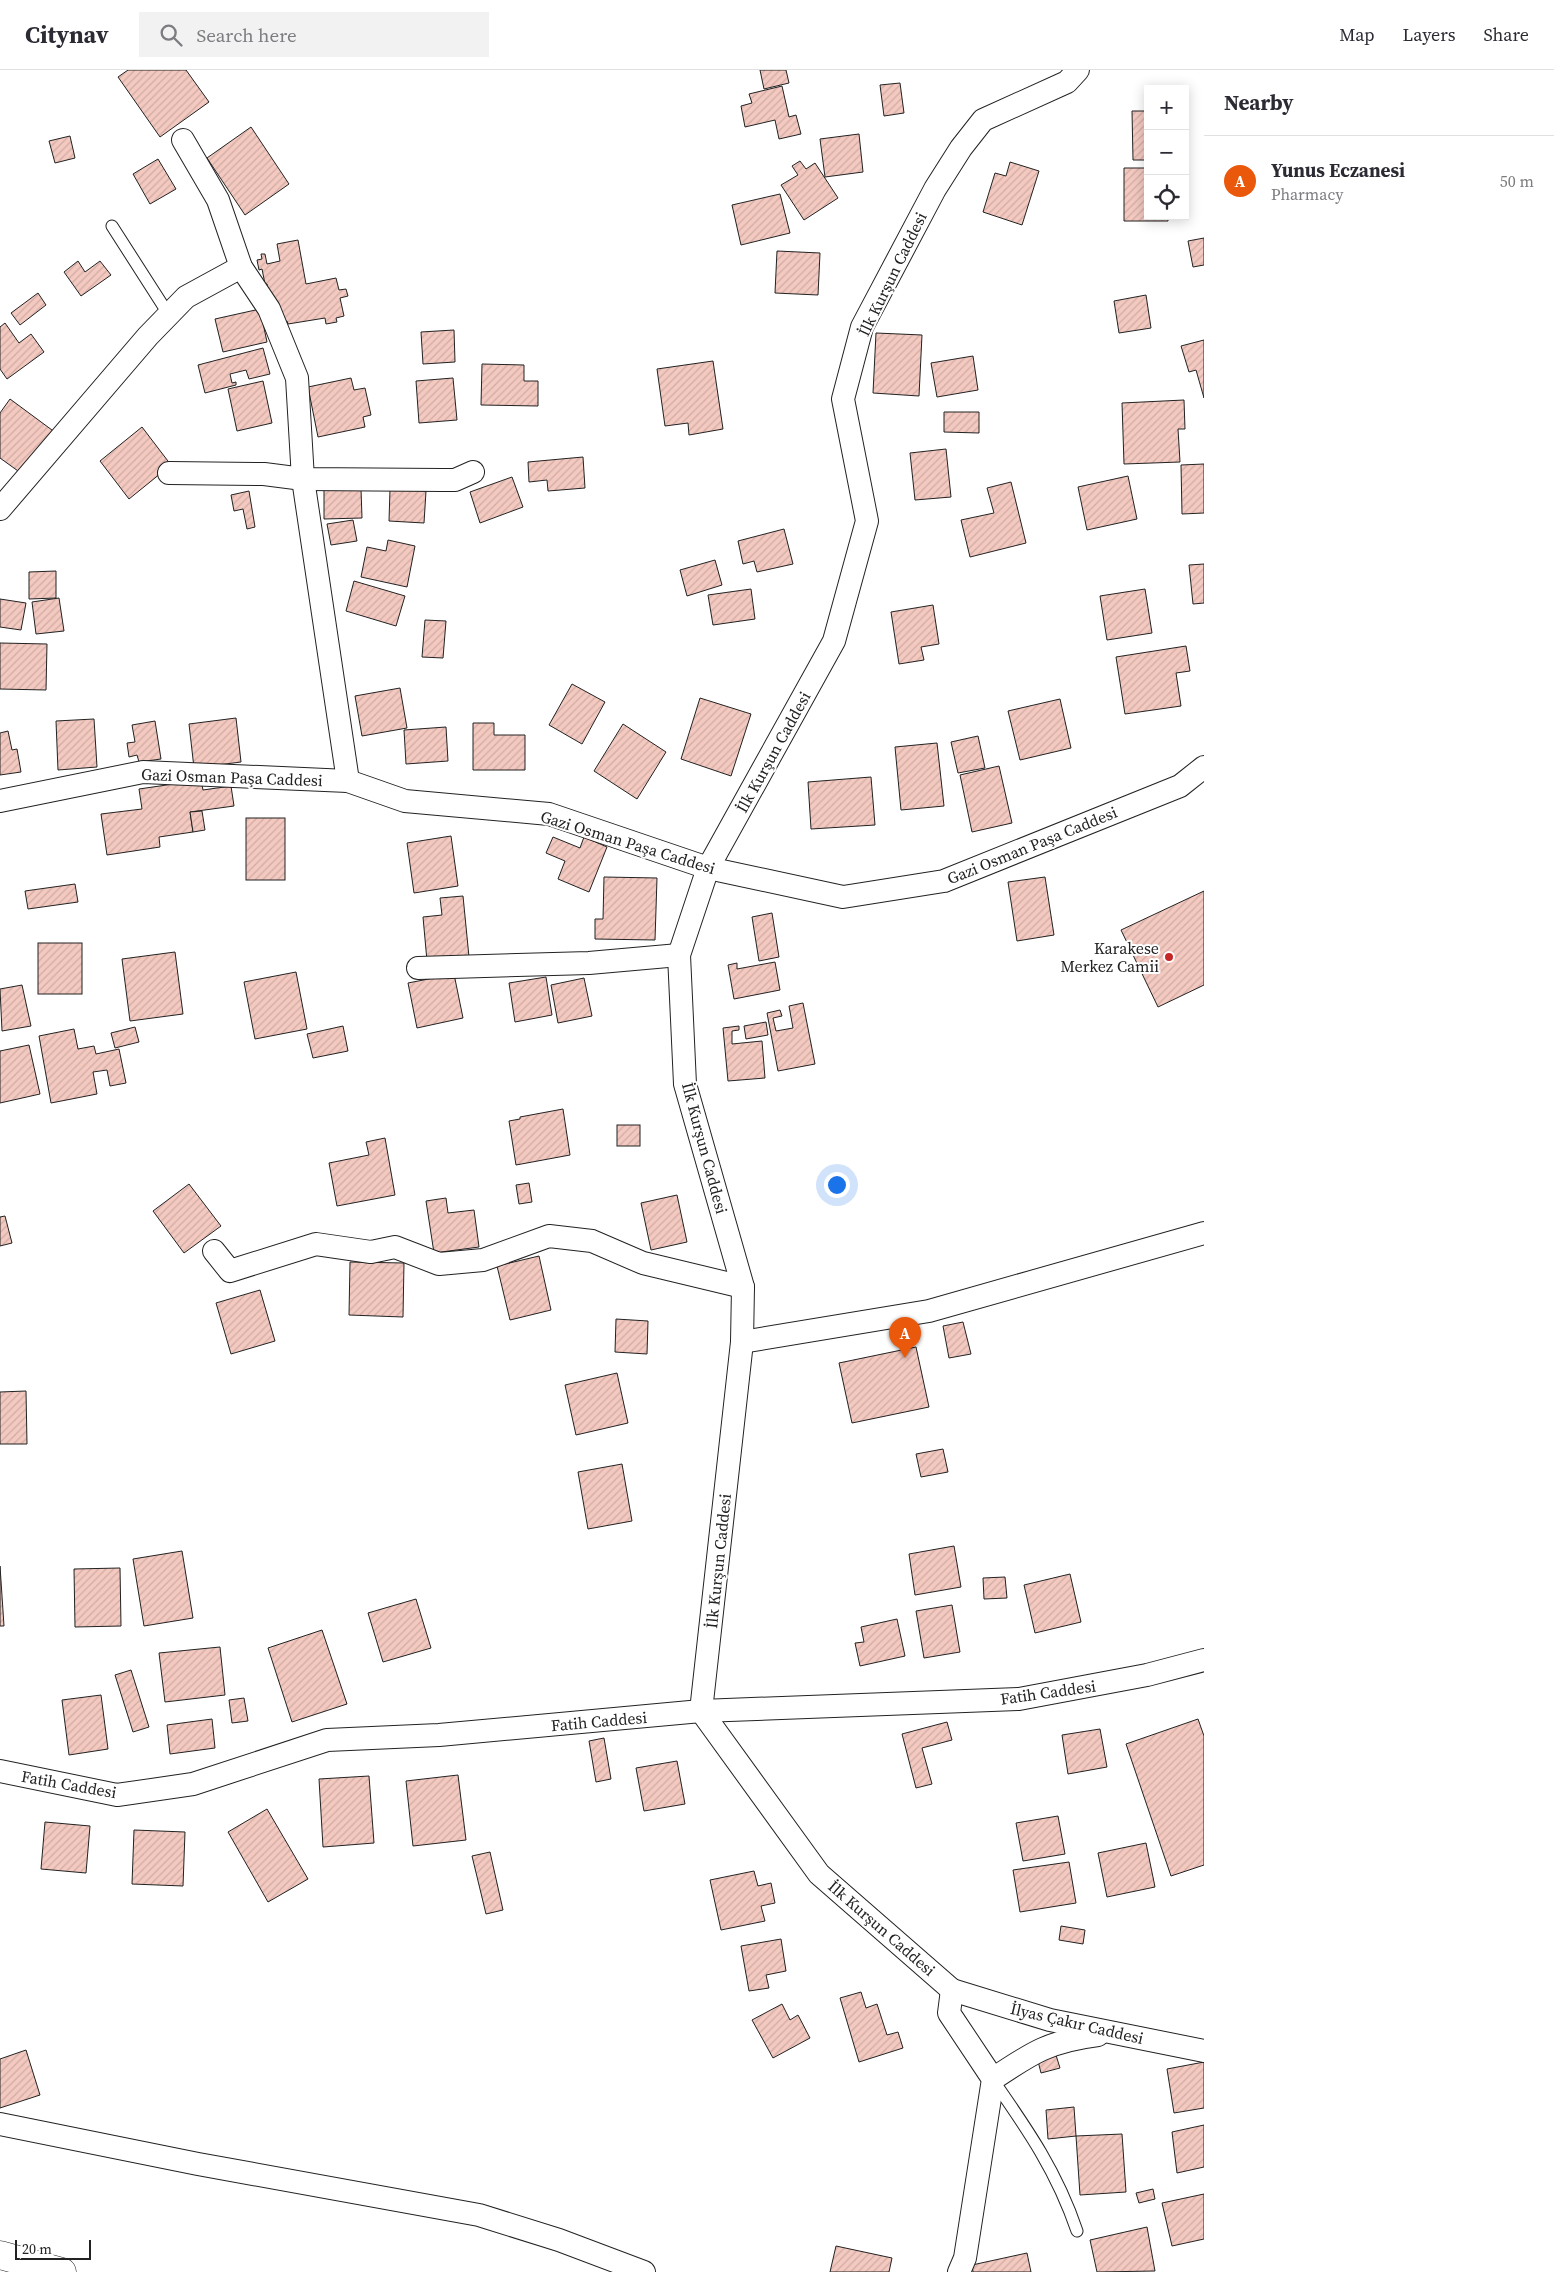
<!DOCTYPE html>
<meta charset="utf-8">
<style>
body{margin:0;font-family:"Source Serif 4",serif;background:#f2f2f3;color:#2b2b33}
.controls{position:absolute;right:15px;top:15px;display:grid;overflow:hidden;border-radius:0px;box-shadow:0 2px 12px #0003}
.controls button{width:45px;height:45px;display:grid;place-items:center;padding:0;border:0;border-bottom:1px solid #e1e1e2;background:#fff;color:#2b2b33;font:25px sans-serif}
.scale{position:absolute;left:15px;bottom:12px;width:76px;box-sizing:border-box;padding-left:5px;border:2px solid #222;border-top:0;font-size:14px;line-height:18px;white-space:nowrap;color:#222;-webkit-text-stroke:4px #fff;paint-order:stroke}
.you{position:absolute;left:836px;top:1114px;width:18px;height:18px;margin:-12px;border:4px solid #fff;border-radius:50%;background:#1a73e8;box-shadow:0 0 0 8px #1a73e833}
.badge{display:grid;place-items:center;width:32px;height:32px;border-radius:50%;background:#ea580c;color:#fff;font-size:16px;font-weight:700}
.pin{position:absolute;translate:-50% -41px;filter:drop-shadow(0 1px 2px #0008)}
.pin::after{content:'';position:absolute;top:26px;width:18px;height:15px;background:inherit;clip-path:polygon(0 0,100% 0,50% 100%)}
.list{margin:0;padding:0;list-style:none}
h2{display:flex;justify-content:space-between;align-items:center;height:65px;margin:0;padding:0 20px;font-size:21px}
h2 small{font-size:16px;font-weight:400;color:#7c7c81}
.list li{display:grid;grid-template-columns:32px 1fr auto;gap:15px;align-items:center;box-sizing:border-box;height:90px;padding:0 20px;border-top:1px solid #e1e1e2}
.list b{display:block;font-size:19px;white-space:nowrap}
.list p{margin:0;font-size:16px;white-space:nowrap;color:#7c7c81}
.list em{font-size:16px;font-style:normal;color:#7c7c81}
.icon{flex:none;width:28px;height:28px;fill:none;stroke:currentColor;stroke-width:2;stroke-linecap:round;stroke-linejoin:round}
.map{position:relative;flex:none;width:1204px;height:2202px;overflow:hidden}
header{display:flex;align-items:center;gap:30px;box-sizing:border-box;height:70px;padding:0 25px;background:#fff;border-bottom:1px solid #e1e1e2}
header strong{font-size:24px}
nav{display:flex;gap:28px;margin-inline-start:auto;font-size:18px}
.search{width:350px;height:45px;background:#f2f2f3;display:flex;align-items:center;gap:12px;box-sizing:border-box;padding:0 18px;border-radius:0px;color:#7c7c81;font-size:19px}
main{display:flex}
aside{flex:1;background:#fff}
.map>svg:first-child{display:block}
.building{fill:url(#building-hatch);stroke:#222}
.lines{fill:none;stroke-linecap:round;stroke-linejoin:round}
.service-casing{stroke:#222;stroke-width:13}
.minor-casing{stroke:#222;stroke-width:24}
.motorway-casing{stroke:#222;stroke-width:29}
.service{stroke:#fff;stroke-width:11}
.minor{stroke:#fff;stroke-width:22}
.motorway{stroke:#fff;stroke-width:28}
.poi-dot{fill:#c62828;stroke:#fff;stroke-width:2}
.labels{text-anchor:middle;stroke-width:4;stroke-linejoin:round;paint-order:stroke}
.street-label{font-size:16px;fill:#222;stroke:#fff}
.poi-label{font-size:16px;fill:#222;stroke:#fff;text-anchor:end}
</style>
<header>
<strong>Citynav</strong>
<div class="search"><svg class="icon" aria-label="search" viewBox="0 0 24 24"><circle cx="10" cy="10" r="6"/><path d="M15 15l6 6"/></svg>Search here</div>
<nav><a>Map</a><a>Layers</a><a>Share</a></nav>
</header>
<main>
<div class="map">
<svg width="1204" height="2202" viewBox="0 0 1204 2202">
<defs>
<pattern id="building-hatch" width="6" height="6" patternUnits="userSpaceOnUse" patternTransform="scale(1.25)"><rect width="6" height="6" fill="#f3c9c0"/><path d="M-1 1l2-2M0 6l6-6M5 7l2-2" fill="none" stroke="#d0aca5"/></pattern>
</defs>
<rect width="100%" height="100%" fill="#fff"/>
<g class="building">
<path d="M 128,0 L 186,0 L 209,32 L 160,67 L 118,7 Z"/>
<path d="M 760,0 L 786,0 L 789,13 L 764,19 Z"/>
<path d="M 900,13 L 904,43 L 884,46 L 880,15 Z"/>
<path d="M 782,16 L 789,47 L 796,45 L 801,64 L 779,69 L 775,50 L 745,57 L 741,36 L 752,33 L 749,24 Z"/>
<path d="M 1132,41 L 1148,41 L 1148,90 L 1133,90 Z"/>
<path d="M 251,57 L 289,114 L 245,145 L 207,88 Z"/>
<path d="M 859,64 L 863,102 L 825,107 L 820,69 Z"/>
<path d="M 70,66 L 75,88 L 55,93 L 49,71 Z"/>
<path d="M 158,89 L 176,119 L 150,134 L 133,104 Z"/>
<path d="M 800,91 L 806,99 L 815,93 L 838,128 L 804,150 L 781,115 L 798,105 L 792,96 Z"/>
<path d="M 1010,92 L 1039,101 L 1022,155 L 983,142 L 995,103 L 1006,106 Z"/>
<path d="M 1124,98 L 1148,98 L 1148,146 L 1168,146 L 1168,151 L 1124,151 Z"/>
<path d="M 780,124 L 790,163 L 741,175 L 732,135 Z"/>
<path d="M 1204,168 L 1204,195 L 1193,197 L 1188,171 Z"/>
<path d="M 298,170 L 306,214 L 336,208 L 339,220 L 346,219 L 348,226 L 340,228 L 344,246 L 336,248 L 337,252 L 326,254 L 325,248 L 288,254 L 287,251 L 282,252 L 270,230 L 267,214 L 265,214 L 262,199 L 259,200 L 257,190 L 262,189 L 261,184 L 265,184 L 267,194 L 280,191 L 277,174 Z"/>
<path d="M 777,181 L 820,183 L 818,225 L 775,223 Z"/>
<path d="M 78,191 L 85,202 L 100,191 L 111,205 L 81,226 L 64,202 Z"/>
<path d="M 38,223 L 46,235 L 20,255 L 11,243 Z"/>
<path d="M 1146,225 L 1151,258 L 1119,263 L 1114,231 Z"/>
<path d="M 260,239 L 267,272 L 223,282 L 215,249 Z"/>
<path d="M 5,253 L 19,273 L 31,264 L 44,282 L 7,309 L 0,299 L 0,257 Z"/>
<path d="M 454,260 L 455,292 L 423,294 L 421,262 Z"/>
<path d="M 876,263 L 922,265 L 919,326 L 873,323 Z"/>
<path d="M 1204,270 L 1204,328 L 1196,300 L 1189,302 L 1181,276 Z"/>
<path d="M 263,278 L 270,304 L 249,309 L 246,300 L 230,304 L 232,313 L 236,312 L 236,315 L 205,323 L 198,295 Z"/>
<path d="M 973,286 L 978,320 L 937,327 L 931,293 Z"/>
<path d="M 713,291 L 723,359 L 689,365 L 688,353 L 665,356 L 657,299 Z"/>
<path d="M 482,294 L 524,295 L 524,311 L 538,311 L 538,336 L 481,335 Z"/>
<path d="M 351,308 L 354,320 L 365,318 L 371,345 L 363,347 L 365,357 L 318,367 L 308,317 Z"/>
<path d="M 453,308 L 457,350 L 419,353 L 416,311 Z"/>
<path d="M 263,311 L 272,353 L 237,361 L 228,319 Z"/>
<path d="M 10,329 L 56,363 L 25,406 L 0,388 L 0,343 Z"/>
<path d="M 1184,330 L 1185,359 L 1178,359 L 1180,392 L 1124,394 L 1122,333 Z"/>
<path d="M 944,342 L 979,342 L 979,363 L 944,362 Z"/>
<path d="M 142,357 L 171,395 L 129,429 L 100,391 Z"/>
<path d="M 946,379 L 951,427 L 915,430 L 910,383 Z"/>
<path d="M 583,387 L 585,418 L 548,421 L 547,410 L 529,412 L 528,392 Z"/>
<path d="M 1204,394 L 1204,443 L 1182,444 L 1181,395 Z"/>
<path d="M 1128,406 L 1137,449 L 1087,460 L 1078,417 Z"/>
<path d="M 512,407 L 523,437 L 480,453 L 470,422 Z"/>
<path d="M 1011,412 L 1026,473 L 970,487 L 961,450 L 994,443 L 987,418 Z"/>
<path d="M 361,419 L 362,448 L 324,449 L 324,420 Z"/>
<path d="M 390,419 L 426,421 L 424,453 L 389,451 Z"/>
<path d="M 249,421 L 255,457 L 247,459 L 243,439 L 234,441 L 231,425 Z"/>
<path d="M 353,450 L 357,471 L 331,475 L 327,454 Z"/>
<path d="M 784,459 L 793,494 L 757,502 L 754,491 L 743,494 L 738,471 Z"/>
<path d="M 388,470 L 415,476 L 407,517 L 361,507 L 367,477 L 386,481 Z"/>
<path d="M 715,490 L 722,515 L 687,526 L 680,500 Z"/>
<path d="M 1204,494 L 1204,533 L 1193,534 L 1189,495 Z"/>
<path d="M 56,501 L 56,528 L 29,529 L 29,502 Z"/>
<path d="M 354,511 L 405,526 L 396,556 L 346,541 Z"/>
<path d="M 751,519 L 755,549 L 713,555 L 708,525 Z"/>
<path d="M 1145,519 L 1152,563 L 1107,570 L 1100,526 Z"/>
<path d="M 59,528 L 64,561 L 36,564 L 32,532 Z"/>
<path d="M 0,529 L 26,533 L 21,560 L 0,557 Z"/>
<path d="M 933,535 L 939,574 L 921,577 L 924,590 L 899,594 L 891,542 Z"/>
<path d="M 425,550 L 446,551 L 443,588 L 422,587 Z"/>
<path d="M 0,573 L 47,574 L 46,620 L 0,619 Z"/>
<path d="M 1186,576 L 1190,601 L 1176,603 L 1181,636 L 1125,644 L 1116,587 Z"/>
<path d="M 572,614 L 605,632 L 582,674 L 549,655 Z"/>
<path d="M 400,618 L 407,658 L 362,666 L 355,626 Z"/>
<path d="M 700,628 L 751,644 L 731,706 L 681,689 Z"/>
<path d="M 1060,629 L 1071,678 L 1020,690 L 1008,641 Z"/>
<path d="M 236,648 L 241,692 L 194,698 L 189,654 Z"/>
<path d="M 94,649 L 97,697 L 58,700 L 56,651 Z"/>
<path d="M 155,651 L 161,689 L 139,692 L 137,685 L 129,687 L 127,673 L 135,672 L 132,655 Z"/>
<path d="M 473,653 L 494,653 L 494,665 L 525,665 L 525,700 L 473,700 Z"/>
<path d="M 623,654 L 666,682 L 637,729 L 594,701 Z"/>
<path d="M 446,657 L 448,691 L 406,694 L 404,660 Z"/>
<path d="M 8,661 L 12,680 L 17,679 L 21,702 L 0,705 L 0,663 Z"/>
<path d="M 978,666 L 985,698 L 958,703 L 951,672 Z"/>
<path d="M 937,673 L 944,736 L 901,740 L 895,677 Z"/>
<path d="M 999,696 L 1012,753 L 972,762 L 960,705 Z"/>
<path d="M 871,707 L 875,755 L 811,759 L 808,712 Z"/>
<path d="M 201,710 L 203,720 L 231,716 L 234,736 L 190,742 L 193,762 L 159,767 L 160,777 L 107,785 L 101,744 L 142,739 L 139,719 Z"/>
<path d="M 202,741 L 205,760 L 193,762 L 190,742 Z"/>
<rect x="246" y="748" width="39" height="62"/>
<path d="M 451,766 L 458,816 L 414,823 L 407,773 Z"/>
<path d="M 553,767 L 580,778 L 584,767 L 607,777 L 589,822 L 558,809 L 565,791 L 546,783 Z"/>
<path d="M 604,807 L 657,808 L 655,870 L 595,869 L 595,849 L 603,849 Z"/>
<path d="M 1045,807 L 1054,865 L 1017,871 L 1008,812 Z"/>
<path d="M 75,814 L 78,832 L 28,839 L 25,821 Z"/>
<path d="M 1204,821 L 1204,915 L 1158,937 L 1121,860 Z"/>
<path d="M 463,826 L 469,887 L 427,891 L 423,847 L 442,845 L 440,828 Z"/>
<path d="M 772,843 L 779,887 L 759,891 L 752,847 Z"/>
<rect x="38" y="873" width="44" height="51"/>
<path d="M 175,882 L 183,944 L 130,951 L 122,889 Z"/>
<path d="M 775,892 L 780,920 L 734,929 L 728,895 L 737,893 L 737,899 Z"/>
<path d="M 296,902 L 307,959 L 255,969 L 244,912 Z"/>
<path d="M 454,904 L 463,948 L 417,958 L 408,913 Z"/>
<path d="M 546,907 L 552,945 L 515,952 L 509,913 Z"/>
<path d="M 584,908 L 592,946 L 558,953 L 551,915 Z"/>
<path d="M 22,915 L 31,956 L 2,961 L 0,919 Z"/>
<path d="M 803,933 L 815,994 L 778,1001 L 767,943 L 780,940 L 782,946 L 773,948 L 776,961 L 793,958 L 789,936 Z"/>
<path d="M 766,952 L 768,965 L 746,969 L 744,956 Z"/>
<path d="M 343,956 L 348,981 L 313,988 L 307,964 Z"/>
<path d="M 739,956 L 739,960 L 732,961 L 732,974 L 762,971 L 765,1008 L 728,1011 L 723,958 Z"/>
<path d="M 135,957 L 139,972 L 115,978 L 111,963 Z"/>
<path d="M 74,959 L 78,979 L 94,976 L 96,984 L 119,979 L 126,1013 L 110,1016 L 107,1000 L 93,1002 L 97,1024 L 51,1033 L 39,966 Z"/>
<path d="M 29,975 L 40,1024 L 0,1033 L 0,981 Z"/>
<path d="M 563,1039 L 570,1085 L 516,1095 L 509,1051 L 520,1049 L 520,1047 Z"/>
<rect x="617" y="1055" width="23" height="21"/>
<path d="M 385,1068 L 395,1125 L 337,1136 L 329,1093 L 369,1085 L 366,1072 Z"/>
<path d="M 529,1113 L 532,1132 L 519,1134 L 516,1115 Z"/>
<path d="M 189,1114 L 221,1156 L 184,1183 L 153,1141 Z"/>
<path d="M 677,1125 L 687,1172 L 651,1180 L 641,1133 Z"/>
<path d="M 446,1128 L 448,1143 L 474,1140 L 479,1177 L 434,1183 L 426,1131 Z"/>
<path d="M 5,1146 L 12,1173 L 0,1176 L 0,1147 Z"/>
<path d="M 539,1186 L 551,1240 L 510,1250 L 497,1196 Z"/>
<path d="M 350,1192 L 404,1193 L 403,1247 L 349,1245 Z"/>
<path d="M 260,1220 L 275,1271 L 231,1284 L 216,1233 Z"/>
<path d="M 616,1249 L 648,1251 L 647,1284 L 615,1282 Z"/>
<path d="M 963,1252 L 971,1284 L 949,1288 L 943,1256 Z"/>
<path d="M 916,1277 L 929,1337 L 852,1353 L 839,1293 Z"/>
<path d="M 617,1303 L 628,1353 L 576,1365 L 565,1315 Z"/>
<path d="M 26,1321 L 27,1374 L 0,1374 L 0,1322 Z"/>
<path d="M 943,1379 L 948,1402 L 921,1407 L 916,1384 Z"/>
<path d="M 622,1394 L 632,1451 L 588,1459 L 578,1402 Z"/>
<path d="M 954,1476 L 961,1517 L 915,1525 L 909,1484 Z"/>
<path d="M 182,1481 L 193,1548 L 144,1556 L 133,1489 Z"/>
<path d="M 0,1496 L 4,1556 L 0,1556 Z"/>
<path d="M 120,1498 L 121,1556 L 75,1557 L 74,1499 Z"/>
<path d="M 1070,1504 L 1081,1552 L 1035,1563 L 1024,1515 Z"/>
<path d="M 1005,1507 L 1007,1528 L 984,1529 L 983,1508 Z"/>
<path d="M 416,1529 L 431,1578 L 383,1592 L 368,1543 Z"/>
<path d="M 952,1535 L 960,1582 L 924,1588 L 916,1541 Z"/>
<path d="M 897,1549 L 905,1586 L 860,1596 L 855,1573 L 864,1572 L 861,1557 Z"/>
<path d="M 322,1560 L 347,1634 L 292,1652 L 268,1578 Z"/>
<path d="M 220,1577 L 225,1625 L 165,1632 L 159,1583 Z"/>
<path d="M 131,1600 L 149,1657 L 133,1662 L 115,1605 Z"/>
<path d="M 101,1625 L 108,1679 L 69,1685 L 62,1630 Z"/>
<path d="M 244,1628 L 248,1651 L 232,1653 L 229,1630 Z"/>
<path d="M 212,1649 L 215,1678 L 170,1684 L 167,1655 Z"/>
<path d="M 1198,1649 L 1204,1666 L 1204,1795 L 1171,1806 L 1126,1674 Z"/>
<path d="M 947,1652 L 952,1670 L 922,1678 L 932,1714 L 916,1718 L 902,1664 Z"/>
<path d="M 1100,1659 L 1107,1697 L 1068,1704 L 1062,1665 Z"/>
<path d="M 604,1668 L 611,1709 L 596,1712 L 589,1671 Z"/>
<path d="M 677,1691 L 685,1734 L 644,1741 L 636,1698 Z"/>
<path d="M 458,1705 L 466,1770 L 413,1776 L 406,1711 Z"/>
<path d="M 369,1706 L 374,1773 L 323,1777 L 319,1709 Z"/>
<path d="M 267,1739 L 308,1809 L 268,1832 L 228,1762 Z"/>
<path d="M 1058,1746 L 1065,1784 L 1023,1791 L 1016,1753 Z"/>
<path d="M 45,1752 L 90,1756 L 86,1803 L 41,1799 Z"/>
<path d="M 134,1760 L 185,1762 L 183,1816 L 132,1814 Z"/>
<path d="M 1146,1773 L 1155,1817 L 1107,1827 L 1098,1783 Z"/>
<path d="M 490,1782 L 503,1840 L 486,1844 L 472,1786 Z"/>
<path d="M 1069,1792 L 1076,1833 L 1020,1842 L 1013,1800 Z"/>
<path d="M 754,1801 L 758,1816 L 771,1813 L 775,1833 L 761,1836 L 765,1851 L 721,1860 L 710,1810 Z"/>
<path d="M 1061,1856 L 1085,1860 L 1083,1874 L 1059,1870 Z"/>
<path d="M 781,1869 L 786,1901 L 766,1905 L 769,1918 L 749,1921 L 741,1876 Z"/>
<path d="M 861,1922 L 866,1938 L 877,1934 L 887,1965 L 898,1962 L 903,1978 L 859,1992 L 840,1928 Z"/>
<path d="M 782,1934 L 790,1950 L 798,1945 L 810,1968 L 773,1988 L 752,1950 Z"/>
<path d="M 26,1980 L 40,2025 L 0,2038 L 0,1989 Z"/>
<path d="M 1055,1982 L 1060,1998 L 1041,2003 L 1037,1987 Z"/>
<path d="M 1204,1992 L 1204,2038 L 1174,2043 L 1167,1999 Z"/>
<path d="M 1074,2037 L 1076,2066 L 1048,2069 L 1046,2040 Z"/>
<path d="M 1204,2055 L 1204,2097 L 1177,2103 L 1172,2062 Z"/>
<path d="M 1122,2064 L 1126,2122 L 1080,2125 L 1076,2066 Z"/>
<path d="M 1153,2119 L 1155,2129 L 1139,2133 L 1136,2123 Z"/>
<path d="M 1204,2124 L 1204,2169 L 1172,2176 L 1162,2133 Z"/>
<path d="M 1147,2157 L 1155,2201 L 1097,2202 L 1090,2170 Z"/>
<path d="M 836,2176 L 892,2188 L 889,2202 L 830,2202 Z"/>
<path d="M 1027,2183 L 1031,2202 L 973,2202 L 972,2195 Z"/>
</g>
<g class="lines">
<g class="service-casing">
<g id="service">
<path d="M 112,156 L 169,245"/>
<path d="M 993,2010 C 1028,2060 1057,2102 1077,2161"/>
</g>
</g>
<g class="minor-casing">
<g id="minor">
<path d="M 1078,0 L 1067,12 L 983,50 L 961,78 L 935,119 L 862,257 L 843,329 L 867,451 L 834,571 L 708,798 L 679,885 L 685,1014 L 743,1217 L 742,1272 L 701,1641 L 819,1804 L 952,1920 L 1050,1950 L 1204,1981"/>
<path d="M 183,70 L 218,130 L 241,197 L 269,239 L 297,308 L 303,409 L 348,711"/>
<path d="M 169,403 L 264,404 L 303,409 L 443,410 L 455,410 L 473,402"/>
<path d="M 0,439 L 148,266 L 186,227 L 241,197"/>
<path d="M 0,731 L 143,702 L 348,711 L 405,731 L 549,744 L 708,798 L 843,827 L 944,811 L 1180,716 L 1204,697"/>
<path d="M 418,898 L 589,893 L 679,885"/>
<path d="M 214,1181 L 230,1201 L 316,1174 L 371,1182 L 395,1177 L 439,1194 L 483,1190 L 549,1166 L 592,1171 L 643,1193 L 743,1217"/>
<path d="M 742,1272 L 929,1241 L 1204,1163"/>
<path d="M 0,1701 L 117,1725 L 193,1714 L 327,1670 L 439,1665 L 701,1641 L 1019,1629 L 1147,1605 L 1204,1590"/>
<path d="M 952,1920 L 949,1943 L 993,2009 L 965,2188 L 959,2202"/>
<path d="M 993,2009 C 1033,1982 1050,1971 1098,1965"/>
<path d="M 0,2054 L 198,2094 L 479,2145 L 559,2170 L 644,2202"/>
</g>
</g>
<g class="motorway-casing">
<path id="motorway" d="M 0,2185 L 62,2202"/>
</g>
<use href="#service" class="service"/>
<use href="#minor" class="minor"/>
<use href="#motorway" class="motorway"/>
</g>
<circle class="poi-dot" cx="1169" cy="887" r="5"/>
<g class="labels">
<g class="street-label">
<text transform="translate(892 204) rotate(-64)" y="6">İlk Kurşun Caddesi</text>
<text transform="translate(773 682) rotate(-61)" y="6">İlk Kurşun Caddesi</text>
<text transform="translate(232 707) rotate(2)" y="6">Gazi Osman Paşa Caddesi</text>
<text transform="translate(628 772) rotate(17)" y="6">Gazi Osman Paşa Caddesi</text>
<text transform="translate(1032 775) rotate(-22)" y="6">Gazi Osman Paşa Caddesi</text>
<text transform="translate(705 1078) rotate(75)" y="6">İlk Kurşun Caddesi</text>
<text transform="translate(718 1491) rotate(-84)" y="6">İlk Kurşun Caddesi</text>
<text transform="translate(1048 1622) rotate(-8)" y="6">Fatih Caddesi</text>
<text transform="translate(599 1651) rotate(-5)" y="6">Fatih Caddesi</text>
<text transform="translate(69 1714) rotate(10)" y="6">Fatih Caddesi</text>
<text transform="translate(882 1858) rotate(41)" y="6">İlk Kurşun Caddesi</text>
<text transform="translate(1077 1953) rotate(13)" y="6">İlyas Çakır Caddesi</text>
</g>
<g class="poi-label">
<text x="1159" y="884">Karakese<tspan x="1159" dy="18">Merkez Camii</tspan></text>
</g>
</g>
</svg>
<div class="controls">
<button>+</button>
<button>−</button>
<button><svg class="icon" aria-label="locate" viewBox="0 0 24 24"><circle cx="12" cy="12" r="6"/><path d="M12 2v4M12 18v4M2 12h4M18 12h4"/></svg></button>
</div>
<div class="scale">20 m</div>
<div class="you"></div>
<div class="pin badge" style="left:905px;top:1288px">A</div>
</div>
<aside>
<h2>Nearby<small></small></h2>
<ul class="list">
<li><span class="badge">A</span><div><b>Yunus Eczanesi</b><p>Pharmacy</p></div><em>50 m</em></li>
</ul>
</aside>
</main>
